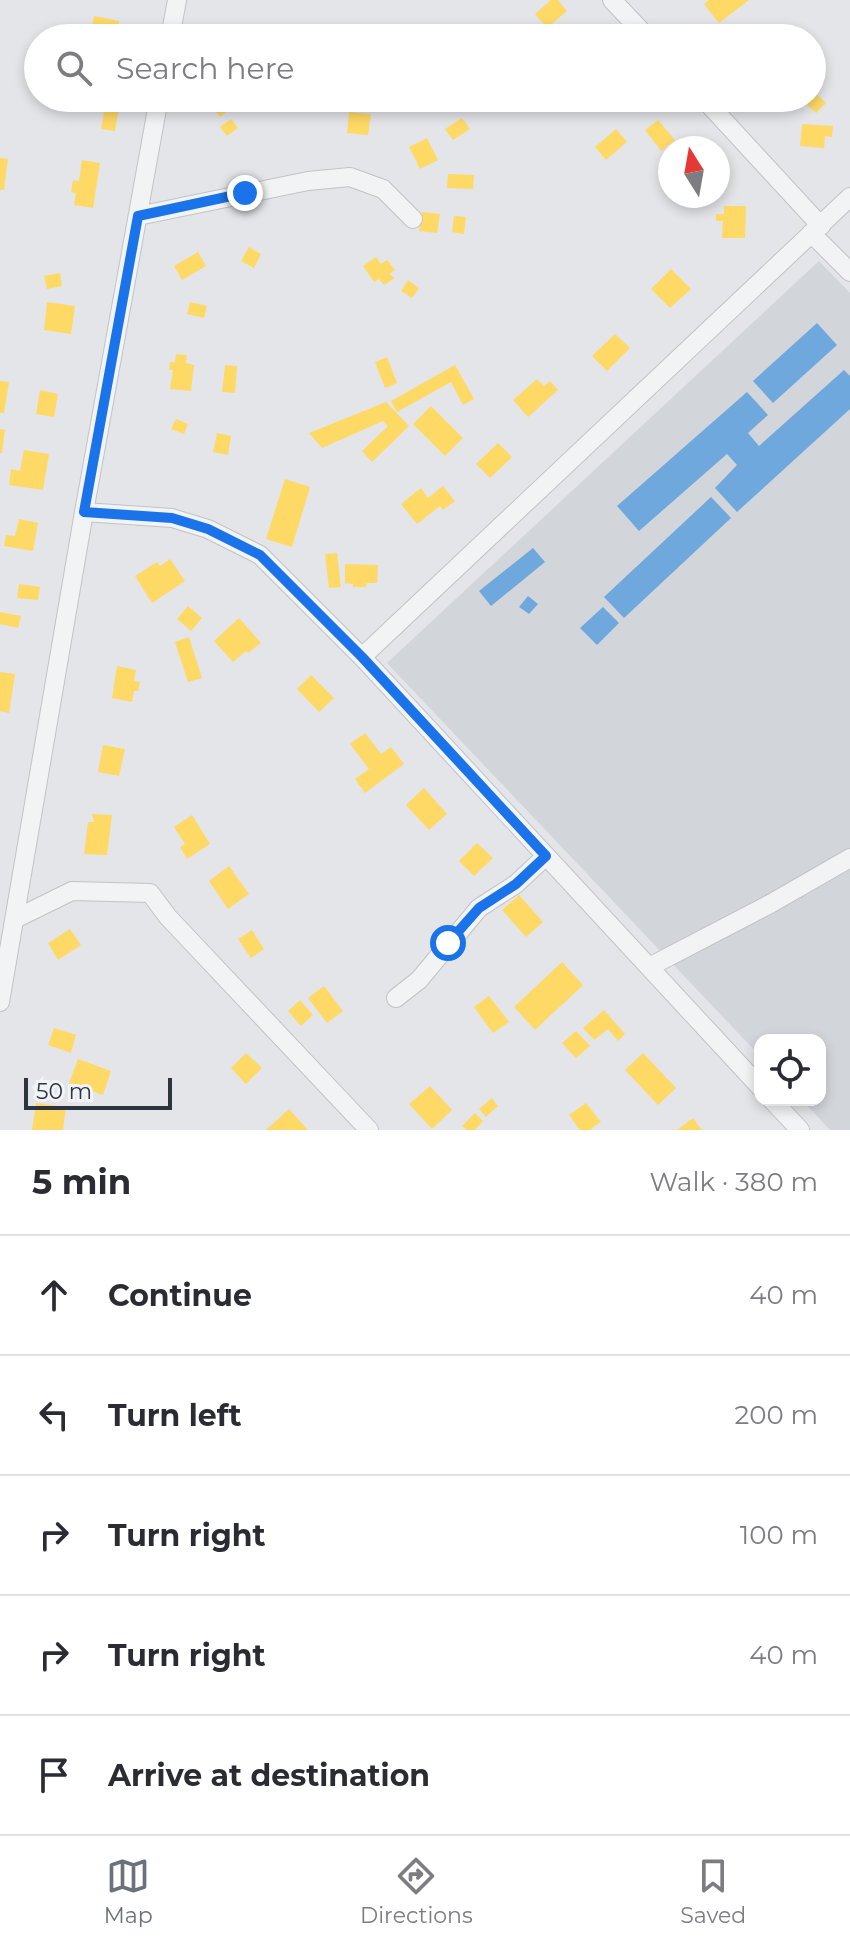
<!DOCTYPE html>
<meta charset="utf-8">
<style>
body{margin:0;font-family:Montserrat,sans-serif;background:#f7f7f7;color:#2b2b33}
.controls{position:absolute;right:24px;bottom:24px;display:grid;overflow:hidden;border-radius:16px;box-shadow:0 4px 12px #0003}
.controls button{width:72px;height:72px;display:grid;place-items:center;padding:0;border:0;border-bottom:2px solid #e1e1e2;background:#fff;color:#2b2b33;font:40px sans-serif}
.compass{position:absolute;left:658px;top:136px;width:72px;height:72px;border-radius:50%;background:#fff;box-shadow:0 4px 12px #0003;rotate:349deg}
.scale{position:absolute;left:24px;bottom:20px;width:148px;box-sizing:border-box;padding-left:8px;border:4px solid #2b343f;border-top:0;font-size:22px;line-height:28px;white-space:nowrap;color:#2b343f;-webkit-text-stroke:6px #f1f3f6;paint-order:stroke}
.stop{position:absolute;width:24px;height:24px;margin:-18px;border:6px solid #1a73e8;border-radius:50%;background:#fff}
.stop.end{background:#1a73e8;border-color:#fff;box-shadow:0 2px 8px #0008}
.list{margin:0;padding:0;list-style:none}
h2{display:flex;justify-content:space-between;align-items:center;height:104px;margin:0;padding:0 32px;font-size:34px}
h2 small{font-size:26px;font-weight:400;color:#7c7c81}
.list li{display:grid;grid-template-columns:52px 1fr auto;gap:24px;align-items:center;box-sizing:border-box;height:120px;padding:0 32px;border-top:2px solid #e1e1e2}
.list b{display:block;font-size:30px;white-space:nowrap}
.list em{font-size:26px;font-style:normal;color:#7c7c81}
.icon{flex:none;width:44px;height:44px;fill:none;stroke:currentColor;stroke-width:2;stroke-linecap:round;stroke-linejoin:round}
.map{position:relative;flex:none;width:850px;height:1130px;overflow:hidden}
.search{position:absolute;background:#fff;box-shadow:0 4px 12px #0003;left:24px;right:24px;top:24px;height:88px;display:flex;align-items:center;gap:20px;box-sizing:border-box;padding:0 28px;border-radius:44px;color:#7c7c81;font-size:30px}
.sheet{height:704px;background:#fff}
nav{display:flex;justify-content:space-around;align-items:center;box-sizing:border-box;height:112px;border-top:2px solid #e1e1e2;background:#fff;font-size:22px;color:#7c7c81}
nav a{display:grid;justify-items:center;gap:4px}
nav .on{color:#6b727a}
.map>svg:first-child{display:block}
.built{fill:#d2d5da}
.homes{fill:#ffd966}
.schools{fill:#6fa8dc}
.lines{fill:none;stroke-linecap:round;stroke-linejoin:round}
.street-casing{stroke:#c1c3c6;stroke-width:20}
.street{stroke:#f2f3f4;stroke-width:18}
.route{stroke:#1a73e8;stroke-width:10}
</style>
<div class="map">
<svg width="850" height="1130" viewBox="0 0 850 1130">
<rect width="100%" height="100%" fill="#e3e5e8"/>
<path class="built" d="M 819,261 L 850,293 L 850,1130 L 830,1130 L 802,1100 L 820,1100 L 820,1040 L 760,1040 L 760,1056 L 387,663 Z"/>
<g class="homes">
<path d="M 551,0 L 558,0 L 567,11 L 547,28 L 535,14 Z"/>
<path d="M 709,0 L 749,0 L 719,23 L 704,4 Z"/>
<path d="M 94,16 L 119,21 L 116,38 L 90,38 Z"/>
<path d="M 814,92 L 826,103 L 816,113 L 804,102 L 808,98 L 812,98 Z"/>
<path d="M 205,98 L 240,98 L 241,100 L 220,117 Z"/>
<path d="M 106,99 L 120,101 L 115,131 L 101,129 Z"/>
<path d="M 349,112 L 371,114 L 368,135 L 347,133 Z"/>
<path d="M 462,118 L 470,129 L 453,140 L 445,129 Z"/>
<path d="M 231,119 L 238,128 L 227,136 L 220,127 Z"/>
<path d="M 658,120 L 675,140 L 661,151 L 645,130 Z"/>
<path d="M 802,124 L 833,126 L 832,137 L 825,136 L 824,148 L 800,146 Z"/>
<path d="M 616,129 L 627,142 L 606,160 L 595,147 Z"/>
<path d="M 427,138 L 438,160 L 420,169 L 409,147 Z"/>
<path d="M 0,158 L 8,159 L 4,190 L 0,190 Z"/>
<path d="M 82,160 L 100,163 L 93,208 L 74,205 L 76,193 L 71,192 L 73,180 L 79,181 Z"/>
<path d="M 448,174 L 474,175 L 473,189 L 447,188 Z"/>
<path d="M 724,206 L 746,206 L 745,238 L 722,238 L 723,221 L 716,221 L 716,214 L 724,214 Z"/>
<path d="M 422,212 L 440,214 L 437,233 L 419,231 Z"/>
<path d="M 454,216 L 466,217 L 464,234 L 452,232 Z"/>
<path d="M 249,247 L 261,254 L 254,268 L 241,261 Z"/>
<path d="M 198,252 L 206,266 L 182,280 L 174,266 Z"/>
<path d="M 376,257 L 381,264 L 387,260 L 395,270 L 389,274 L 395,278 L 384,285 L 379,279 L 374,282 L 363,266 Z"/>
<path d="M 671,269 L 691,289 L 670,308 L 651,289 Z"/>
<path d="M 60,273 L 62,286 L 47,289 L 44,276 Z"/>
<path d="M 408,280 L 419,288 L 412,298 L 401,291 Z"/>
<path d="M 47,302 L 75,306 L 71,334 L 44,330 Z"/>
<path d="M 190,302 L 207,306 L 204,318 L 187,314 Z"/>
<path d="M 615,334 L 630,348 L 607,371 L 592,356 Z"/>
<path d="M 176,354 L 187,355 L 186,363 L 194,365 L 191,391 L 170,389 L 173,370 L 169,370 L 170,362 L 175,362 Z"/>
<path d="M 387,357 L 397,383 L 385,388 L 375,362 Z"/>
<path d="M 225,365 L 237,366 L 235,393 L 222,392 Z"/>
<path d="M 455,365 L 474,399 L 463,405 L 451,382 L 397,412 L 391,401 Z"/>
<path d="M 537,379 L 544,386 L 550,381 L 558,390 L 528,417 L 513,400 Z"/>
<path d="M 0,381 L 9,382 L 4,413 L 0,413 Z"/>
<path d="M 40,390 L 58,394 L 54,417 L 36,414 Z"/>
<path d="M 386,402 L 409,426 L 372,462 L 362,451 L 388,426 L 383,421 L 322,448 L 309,433 Z"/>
<path d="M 431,406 L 463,438 L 445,456 L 413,424 Z"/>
<path d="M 176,419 L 188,424 L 184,434 L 171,429 Z"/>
<path d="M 0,429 L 5,430 L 2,453 L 0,453 Z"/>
<path d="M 217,433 L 231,436 L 228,455 L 213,452 Z"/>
<path d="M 498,443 L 512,457 L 490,478 L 476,464 Z"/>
<path d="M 24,450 L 49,454 L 43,490 L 9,485 L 11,469 L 20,471 Z"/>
<path d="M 285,479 L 310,487 L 292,547 L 266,539 Z"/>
<path d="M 443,486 L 455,501 L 443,510 L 440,506 L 417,524 L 401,504 L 421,488 L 428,498 Z"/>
<path d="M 19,519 L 38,523 L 33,551 L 4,546 L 6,535 L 15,536 Z"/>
<path d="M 337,553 L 341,587 L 329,588 L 325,554 Z"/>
<path d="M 170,559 L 185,581 L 152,603 L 135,576 L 157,562 L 160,566 Z"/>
<path d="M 345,564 L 378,565 L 377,583 L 367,583 L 366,587 L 353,587 L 353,584 L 345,583 Z"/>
<path d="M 19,584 L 40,587 L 38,600 L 17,598 Z"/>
<path d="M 188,606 L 202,618 L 191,631 L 177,619 Z"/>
<path d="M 0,612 L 21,616 L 18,628 L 0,624 Z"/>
<path d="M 239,618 L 261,643 L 248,653 L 246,651 L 233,662 L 214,641 Z"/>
<path d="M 189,637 L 202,678 L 188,682 L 175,642 Z"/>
<path d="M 117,666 L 136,670 L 134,681 L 140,682 L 138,691 L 134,691 L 132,702 L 112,698 Z"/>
<path d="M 0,672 L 15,674 L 9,713 L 0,711 Z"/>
<path d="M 311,675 L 334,698 L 319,712 L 297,689 Z"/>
<path d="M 365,733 L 381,754 L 391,747 L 404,764 L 365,793 L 355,779 L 369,769 L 350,744 Z"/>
<path d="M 103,745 L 125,749 L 119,776 L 98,772 Z"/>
<path d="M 424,788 L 447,814 L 429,830 L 406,805 Z"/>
<path d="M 92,814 L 112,815 L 107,855 L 84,854 L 88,822 L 94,822 Z"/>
<path d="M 192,815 L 210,844 L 187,859 L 180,847 L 185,844 L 174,827 Z"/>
<path d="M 477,843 L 493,858 L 474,876 L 459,861 Z"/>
<path d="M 229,866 L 249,894 L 228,909 L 209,881 Z"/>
<path d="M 519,895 L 543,922 L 526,937 L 502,910 Z"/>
<path d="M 70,929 L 81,945 L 58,960 L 48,943 Z"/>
<path d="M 252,930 L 264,949 L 251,958 L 238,939 Z"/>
<path d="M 562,962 L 583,985 L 535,1030 L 514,1007 Z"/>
<path d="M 324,986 L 343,1011 L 327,1023 L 308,998 Z"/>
<path d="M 489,996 L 509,1022 L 493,1033 L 474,1007 Z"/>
<path d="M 300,1000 L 313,1015 L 301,1026 L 288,1011 Z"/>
<path d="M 604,1010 L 625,1034 L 618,1041 L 608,1029 L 594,1040 L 583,1028 Z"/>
<path d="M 54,1028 L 76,1035 L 71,1053 L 48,1045 Z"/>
<path d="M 576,1031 L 590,1046 L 576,1058 L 562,1043 Z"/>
<path d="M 246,1053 L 262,1068 L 246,1084 L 231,1068 Z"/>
<path d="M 643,1053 L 676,1088 L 658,1105 L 625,1070 Z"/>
<path d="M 78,1059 L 111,1071 L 103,1095 L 69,1083 Z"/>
<path d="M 430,1086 L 452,1110 L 432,1129 L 409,1104 Z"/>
<path d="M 492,1098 L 498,1106 L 486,1117 L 479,1109 Z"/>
<path d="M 36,1103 L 66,1107 L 63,1130 L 32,1130 Z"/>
<path d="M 586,1103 L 601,1122 L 589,1130 L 580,1130 L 569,1115 Z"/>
<path d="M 289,1109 L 308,1130 L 266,1130 Z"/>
<path d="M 475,1113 L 483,1121 L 475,1130 L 467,1130 L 462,1126 Z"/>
<path d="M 693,1118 L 702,1130 L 677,1130 Z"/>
</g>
<g class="schools">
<path d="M 817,323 L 837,345 L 773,403 L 753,381 Z"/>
<path d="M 844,370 L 850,376 L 850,409 L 737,512 L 715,488 L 737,465 L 727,454 L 639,531 L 617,506 L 747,392 L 768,415 L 748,433 L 759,446 Z"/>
<path d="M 711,497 L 731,518 L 624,618 L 604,597 Z"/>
<path d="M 533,548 L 545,562 L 491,606 L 479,591 Z"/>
<path d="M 528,596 L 538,604 L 529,614 L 519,607 Z"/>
<path d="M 603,607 L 619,623 L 597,645 L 580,628 Z"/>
</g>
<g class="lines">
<g class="street-casing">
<g id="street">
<path d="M 612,0 L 648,38"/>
<path d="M 170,38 L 177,0"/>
<path d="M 703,98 L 821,226"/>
<path d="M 138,216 L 308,181 L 350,177 L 383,189 L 413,219"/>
<path d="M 811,233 L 850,272"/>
<path d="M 84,512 L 172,518 L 208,529 L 260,555 L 362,657 L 760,1087"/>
<path d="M 362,657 L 850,197"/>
<path d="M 15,919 L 72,891 L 150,893 L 168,917 L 369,1130"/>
<path d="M 649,967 L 770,904 L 850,858"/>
<path d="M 396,998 L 419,980 L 479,908 L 516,884 L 546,856"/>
<path d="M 0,1002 L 84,512 L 159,98"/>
<path d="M 772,1100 L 800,1130"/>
</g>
</g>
<use href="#street" class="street"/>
</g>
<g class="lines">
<path class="route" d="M 245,193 L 138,216 L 84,512 L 172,518 L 208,529 L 260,555 L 362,657 L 546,856 L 516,884 L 479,908 L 448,943"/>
</g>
</svg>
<div class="controls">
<button><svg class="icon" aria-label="locate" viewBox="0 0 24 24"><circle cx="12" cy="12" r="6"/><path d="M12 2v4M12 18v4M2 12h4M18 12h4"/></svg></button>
</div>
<svg class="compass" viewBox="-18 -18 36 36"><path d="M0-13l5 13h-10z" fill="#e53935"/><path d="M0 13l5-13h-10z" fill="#7c7c81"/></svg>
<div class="scale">50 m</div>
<div class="stop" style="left:448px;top:943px"></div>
<div class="stop end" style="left:245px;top:193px"></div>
<div class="search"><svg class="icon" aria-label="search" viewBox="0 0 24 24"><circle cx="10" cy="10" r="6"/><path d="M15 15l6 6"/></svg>Search here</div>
</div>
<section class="sheet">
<h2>5 min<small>Walk · 380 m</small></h2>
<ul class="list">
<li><svg class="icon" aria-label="ahead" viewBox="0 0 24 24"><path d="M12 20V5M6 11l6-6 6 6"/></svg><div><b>Continue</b></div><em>40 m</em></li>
<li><svg class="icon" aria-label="left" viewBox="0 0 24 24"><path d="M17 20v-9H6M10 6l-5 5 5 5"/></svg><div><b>Turn left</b></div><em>200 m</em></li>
<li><svg class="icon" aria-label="right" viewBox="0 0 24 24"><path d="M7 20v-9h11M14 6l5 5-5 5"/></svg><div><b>Turn right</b></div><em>100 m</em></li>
<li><svg class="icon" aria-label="right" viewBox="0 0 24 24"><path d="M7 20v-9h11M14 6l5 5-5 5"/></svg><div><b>Turn right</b></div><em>40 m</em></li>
<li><svg class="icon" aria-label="arrive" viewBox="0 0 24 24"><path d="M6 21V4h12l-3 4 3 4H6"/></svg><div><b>Arrive at destination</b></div></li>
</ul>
</section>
<nav>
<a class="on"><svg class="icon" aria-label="map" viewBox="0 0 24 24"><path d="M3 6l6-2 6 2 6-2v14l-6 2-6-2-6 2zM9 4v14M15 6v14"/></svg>Map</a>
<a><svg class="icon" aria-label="directions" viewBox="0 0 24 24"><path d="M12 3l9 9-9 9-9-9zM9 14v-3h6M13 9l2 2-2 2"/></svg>Directions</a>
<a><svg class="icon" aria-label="saved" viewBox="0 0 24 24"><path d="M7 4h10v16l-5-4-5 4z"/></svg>Saved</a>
</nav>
